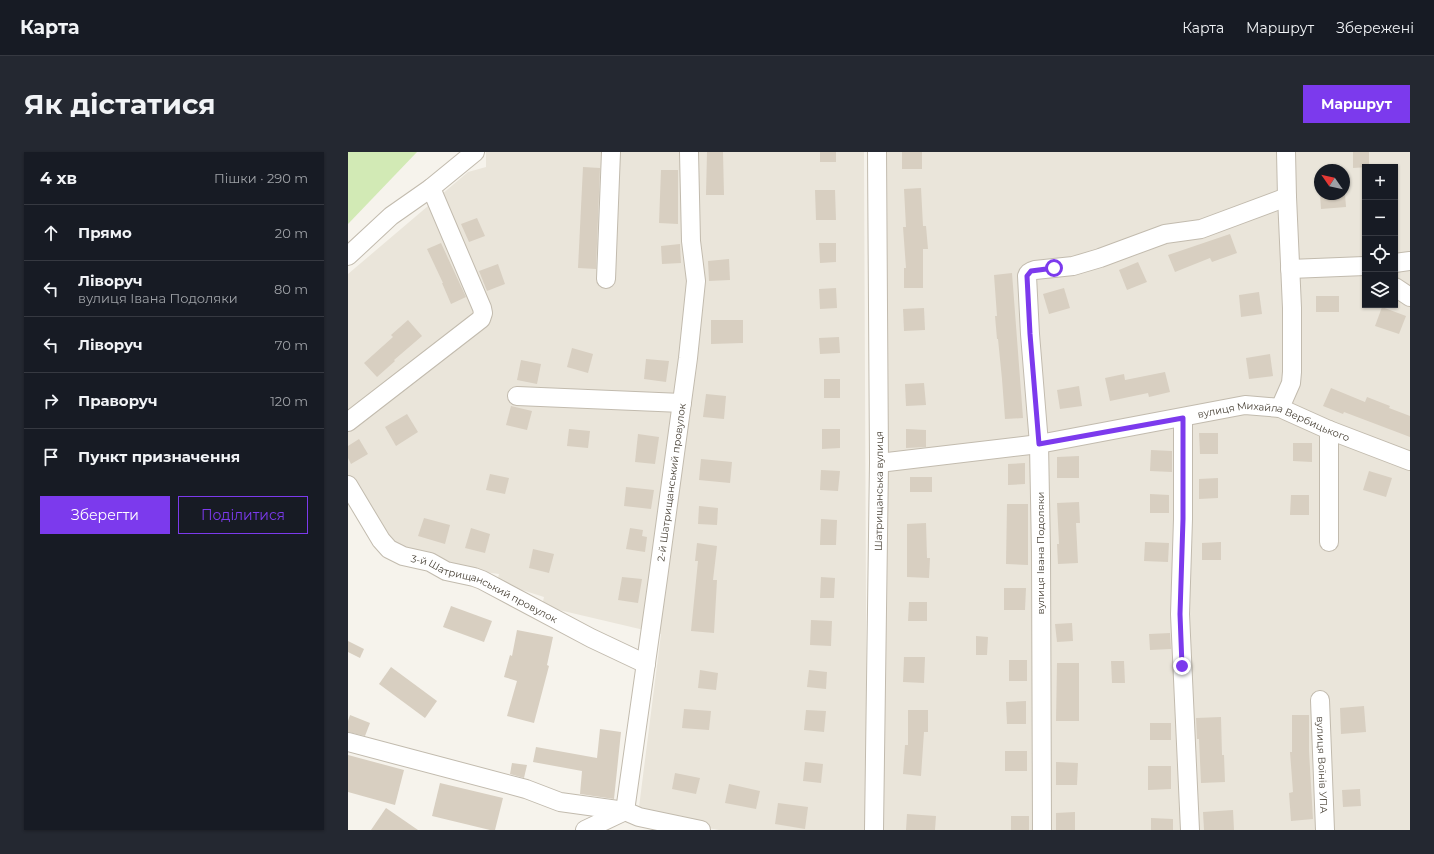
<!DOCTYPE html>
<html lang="uk">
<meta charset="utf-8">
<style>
body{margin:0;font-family:Montserrat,sans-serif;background:#242831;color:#f1f3f6}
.controls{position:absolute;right:12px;top:12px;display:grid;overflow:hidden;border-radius:0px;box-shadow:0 1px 3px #0004}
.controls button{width:36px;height:36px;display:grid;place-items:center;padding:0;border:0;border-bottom:1px solid #363941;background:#171b24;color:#f1f3f6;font:20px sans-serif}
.compass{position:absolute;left:966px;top:12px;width:36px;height:36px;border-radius:50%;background:#171b24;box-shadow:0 1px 3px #0004;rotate:304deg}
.stop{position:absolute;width:12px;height:12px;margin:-9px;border:3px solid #7c3aed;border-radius:50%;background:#fff}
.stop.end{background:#7c3aed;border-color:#fff;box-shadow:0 1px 4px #0008}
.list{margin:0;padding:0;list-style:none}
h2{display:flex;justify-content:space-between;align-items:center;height:52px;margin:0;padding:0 16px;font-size:17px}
h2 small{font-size:13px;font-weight:400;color:#9ea1a6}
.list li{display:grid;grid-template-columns:26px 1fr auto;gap:12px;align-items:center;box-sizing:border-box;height:56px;padding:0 16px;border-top:1px solid #363941}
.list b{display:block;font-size:15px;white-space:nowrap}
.list p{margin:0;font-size:13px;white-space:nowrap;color:#9ea1a6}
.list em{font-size:13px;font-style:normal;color:#9ea1a6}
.actions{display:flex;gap:8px;padding:12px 16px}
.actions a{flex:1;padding:9px 0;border:1px solid #7c3aed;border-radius:0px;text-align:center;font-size:14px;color:#7c3aed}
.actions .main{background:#7c3aed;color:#fff}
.icon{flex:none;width:22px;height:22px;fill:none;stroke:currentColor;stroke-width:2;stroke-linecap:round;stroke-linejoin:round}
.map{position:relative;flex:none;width:1062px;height:678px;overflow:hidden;border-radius:0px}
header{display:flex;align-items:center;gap:24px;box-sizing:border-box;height:56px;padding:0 20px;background:#171b24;border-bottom:1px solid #363941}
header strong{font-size:19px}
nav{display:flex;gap:22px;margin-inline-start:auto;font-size:14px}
.intro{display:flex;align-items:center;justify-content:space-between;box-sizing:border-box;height:96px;padding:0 24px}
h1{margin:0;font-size:28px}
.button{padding:10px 18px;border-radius:0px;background:#7c3aed;color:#fff;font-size:14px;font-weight:700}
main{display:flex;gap:24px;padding:0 24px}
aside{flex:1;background:#171b24;border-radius:0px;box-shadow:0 1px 3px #0004}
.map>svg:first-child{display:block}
.residential{fill:#eae5da;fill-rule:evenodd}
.green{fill:#d2eab5}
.building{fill:#d8cfc1}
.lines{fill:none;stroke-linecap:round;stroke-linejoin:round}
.minor-casing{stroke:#c2bbae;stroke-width:20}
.minor{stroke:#fff;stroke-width:18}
.route{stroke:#7c3aed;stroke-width:5}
.labels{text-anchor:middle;stroke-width:4;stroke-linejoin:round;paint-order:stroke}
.street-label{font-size:10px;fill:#4b4439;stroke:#fff}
</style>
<header>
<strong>Карта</strong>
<nav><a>Карта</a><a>Маршрут</a><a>Збережені</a></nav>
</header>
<div class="intro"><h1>Як дістатися</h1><a class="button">Маршрут</a></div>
<main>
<aside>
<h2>4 хв<small>Пішки · 290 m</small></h2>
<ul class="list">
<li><svg class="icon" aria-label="ahead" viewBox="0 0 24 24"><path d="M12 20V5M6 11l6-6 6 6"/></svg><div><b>Прямо</b></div><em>20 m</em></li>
<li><svg class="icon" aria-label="left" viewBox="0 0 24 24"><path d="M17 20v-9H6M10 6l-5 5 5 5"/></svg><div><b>Ліворуч</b><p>вулиця Івана Подоляки</p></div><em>80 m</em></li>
<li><svg class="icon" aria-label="left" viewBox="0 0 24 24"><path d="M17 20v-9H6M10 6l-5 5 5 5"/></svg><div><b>Ліворуч</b></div><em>70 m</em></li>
<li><svg class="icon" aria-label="right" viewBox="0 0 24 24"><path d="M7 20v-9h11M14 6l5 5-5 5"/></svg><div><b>Праворуч</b></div><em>120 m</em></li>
<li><svg class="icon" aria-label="arrive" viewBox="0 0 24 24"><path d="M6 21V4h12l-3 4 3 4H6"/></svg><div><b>Пункт призначення</b></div></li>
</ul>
<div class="actions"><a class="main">Зберегти</a><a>Поділитися</a></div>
</aside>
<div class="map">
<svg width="1062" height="678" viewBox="0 0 1062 678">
<rect width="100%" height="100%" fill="#f6f3ec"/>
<g class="residential">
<path d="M 138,0 L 516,0 L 519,678 L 371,678 L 290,663 L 313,482 L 194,454 L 196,445 L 149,430 L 151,422 L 108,416 L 83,408 L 44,389 L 0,326 L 0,122 L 120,20 L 138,15 Z"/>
<path d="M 533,0 L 1062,0 L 1062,678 L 535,678 ZM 1017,15 L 1047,15 L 1047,153 L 1017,153 ZM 972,18 L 996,18 L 996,42 L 972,42 Z"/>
</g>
<path class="green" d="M 0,0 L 69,0 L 0,72 Z"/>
<g class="building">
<path d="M 359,0 L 375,0 L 376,43 L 358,43 Z"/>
<rect x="472" y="0" width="16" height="10"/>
<rect x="554" y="0" width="20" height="17"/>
<path d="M 1005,0 L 1021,0 L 1021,15 L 1005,16 Z"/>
<path d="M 235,15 L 252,16 L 248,117 L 230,116 Z"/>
<path d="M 313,18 L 330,18 L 330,72 L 311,71 Z"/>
<path d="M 573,36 L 575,74 L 578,74 L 580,97 L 575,97 L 575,136 L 556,136 L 556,116 L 558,116 L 555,75 L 558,75 L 556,37 Z"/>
<path d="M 467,38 L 487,38 L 488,68 L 468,68 Z"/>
<path d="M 972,42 L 997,42 L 998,55 L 973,57 Z"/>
<path d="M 129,66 L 137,84 L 121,90 L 113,72 Z"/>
<path d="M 882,82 L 889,101 L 864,110 L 862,106 L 827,120 L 820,103 Z"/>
<path d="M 93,91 L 118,145 L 103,152 L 94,131 L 95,131 L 79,97 Z"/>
<path d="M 471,91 L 488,91 L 488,110 L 472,111 Z"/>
<path d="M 332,92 L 333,111 L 314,112 L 313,94 Z"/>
<path d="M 381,107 L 382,128 L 361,129 L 360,109 Z"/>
<path d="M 790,110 L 799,130 L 779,138 L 771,118 Z"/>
<path d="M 150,112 L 157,132 L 139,139 L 131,119 Z"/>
<path d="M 664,121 L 675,266 L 657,267 L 654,227 L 650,187 L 649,187 L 647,164 L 649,164 L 646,123 Z"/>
<path d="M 488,136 L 489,156 L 472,157 L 471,137 Z"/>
<path d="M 716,136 L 722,156 L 701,162 L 695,142 Z"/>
<path d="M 911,140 L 914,162 L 893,165 L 891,143 Z"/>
<rect x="968" y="144" width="23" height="16"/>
<path d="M 1034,155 L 1058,164 L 1051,182 L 1027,174 Z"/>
<path d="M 576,156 L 577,178 L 556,179 L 555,157 Z"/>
<path d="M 60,168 L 74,184 L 46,208 L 47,209 L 29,225 L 16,211 L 45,185 L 43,183 Z"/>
<path d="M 363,168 L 395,168 L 395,191 L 363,192 Z"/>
<path d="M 491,185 L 492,201 L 472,202 L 471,186 Z"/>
<path d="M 224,196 L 245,202 L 240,221 L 219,215 Z"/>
<path d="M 922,202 L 925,224 L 901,227 L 898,206 Z"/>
<path d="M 298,207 L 321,209 L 318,230 L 296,227 Z"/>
<path d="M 173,208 L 193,212 L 189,232 L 169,228 Z"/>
<path d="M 817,220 L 822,240 L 801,245 L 800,241 L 762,249 L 757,226 L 776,222 L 777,228 Z"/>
<rect x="476" y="227" width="16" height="19"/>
<path d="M 576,231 L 578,253 L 558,254 L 557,232 Z"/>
<path d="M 731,234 L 734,254 L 712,257 L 709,238 Z"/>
<path d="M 983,236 L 1017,250 L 1019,245 L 1042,254 L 1041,256 L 1062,264 L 1062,285 L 996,260 L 995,262 L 975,254 Z"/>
<path d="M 358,242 L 378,244 L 376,267 L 355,265 Z"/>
<path d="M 163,254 L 184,259 L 179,278 L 158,273 Z"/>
<path d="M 59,262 L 70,280 L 48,294 L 37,275 Z"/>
<path d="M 221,277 L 242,279 L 240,296 L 219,294 Z"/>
<path d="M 474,277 L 492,277 L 492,296 L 474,297 Z"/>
<path d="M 558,277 L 578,278 L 578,295 L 558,296 Z"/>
<path d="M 851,281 L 870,281 L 870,302 L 852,302 Z"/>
<path d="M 290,282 L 311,285 L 307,312 L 287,310 Z"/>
<path d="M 11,287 L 20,302 L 3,312 L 0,306 L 0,294 Z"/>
<path d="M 945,291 L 964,291 L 964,310 L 945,309 Z"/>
<path d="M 803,298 L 824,299 L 824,320 L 802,319 Z"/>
<path d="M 731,304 L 731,326 L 709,326 L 709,305 Z"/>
<path d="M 353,307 L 384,310 L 382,331 L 351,328 Z"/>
<path d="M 677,311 L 677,332 L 660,333 L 660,312 Z"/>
<path d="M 473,318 L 492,319 L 490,339 L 472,338 Z"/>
<path d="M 1021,319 L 1044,326 L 1038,345 L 1015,338 Z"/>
<path d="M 142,322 L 161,326 L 157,342 L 138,338 Z"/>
<rect x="562" y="325" width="22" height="15"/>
<path d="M 870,326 L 870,346 L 851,347 L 851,327 Z"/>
<path d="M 278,335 L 306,338 L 303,357 L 276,354 Z"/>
<path d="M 802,342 L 821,343 L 821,361 L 802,361 Z"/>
<path d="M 943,343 L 961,343 L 961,363 L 942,363 Z"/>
<path d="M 731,350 L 732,371 L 728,371 L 730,411 L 710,412 L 709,392 L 711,392 L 709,351 Z"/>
<path d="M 659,352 L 680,352 L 680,413 L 658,412 Z"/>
<path d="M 351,354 L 370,356 L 369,373 L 350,372 Z"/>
<path d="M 76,366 L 102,373 L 97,392 L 70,384 Z"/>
<path d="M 473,367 L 489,368 L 488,393 L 472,393 Z"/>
<path d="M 578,371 L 579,406 L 582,406 L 581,426 L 559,425 L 559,372 Z"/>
<path d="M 123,376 L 142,382 L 137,401 L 117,396 Z"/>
<path d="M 282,376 L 295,378 L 294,384 L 299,385 L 297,400 L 278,397 Z"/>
<path d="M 797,390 L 821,391 L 820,410 L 796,409 Z"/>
<path d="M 873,390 L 873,408 L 854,408 L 854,391 Z"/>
<path d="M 349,391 L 369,394 L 365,428 L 369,428 L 366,481 L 343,479 L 350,409 L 347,409 Z"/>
<path d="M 185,397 L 206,402 L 201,421 L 181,416 Z"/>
<path d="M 274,425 L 294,427 L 290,451 L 270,448 Z"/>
<path d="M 473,425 L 487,426 L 486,446 L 472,446 Z"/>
<path d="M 656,436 L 678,436 L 677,458 L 656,458 Z"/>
<path d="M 561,450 L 579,450 L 579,469 L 560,469 Z"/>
<path d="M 103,454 L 144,469 L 136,490 L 95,475 Z"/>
<path d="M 463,468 L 484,469 L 483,494 L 462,493 Z"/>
<path d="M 724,471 L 725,489 L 709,490 L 707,472 Z"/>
<path d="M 169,478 L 205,485 L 199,513 L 201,514 L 186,571 L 159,564 L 169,529 L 156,525 L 162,503 L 164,504 Z"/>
<path d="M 822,481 L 823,497 L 802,498 L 801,482 Z"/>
<path d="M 628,484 L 640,485 L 639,503 L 628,503 Z"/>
<path d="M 0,489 L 16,497 L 12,506 L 0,500 Z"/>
<path d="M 556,505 L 577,505 L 576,531 L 555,530 Z"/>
<rect x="661" y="508" width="18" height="21"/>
<path d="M 763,509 L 776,509 L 777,531 L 764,531 Z"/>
<path d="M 709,511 L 731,511 L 731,569 L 708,569 Z"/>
<path d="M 43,515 L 89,549 L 77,566 L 31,532 Z"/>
<path d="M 352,518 L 370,521 L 368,538 L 350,536 Z"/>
<path d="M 461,518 L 479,520 L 478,537 L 459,535 Z"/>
<path d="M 678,549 L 678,572 L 659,572 L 658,550 Z"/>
<path d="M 1016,554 L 1018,580 L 993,582 L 992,556 Z"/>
<path d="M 336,557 L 363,559 L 361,578 L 334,576 Z"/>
<path d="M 458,558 L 478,559 L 476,580 L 456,578 Z"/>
<path d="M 560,558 L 580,558 L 580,580 L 576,580 L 573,624 L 555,622 L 557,593 L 560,593 Z"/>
<path d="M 2,563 L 22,571 L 17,584 L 0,580 L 0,569 Z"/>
<path d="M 944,563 L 961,563 L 961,599 L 965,667 L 943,669 L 941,641 L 945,640 L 942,600 L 944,600 Z"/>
<path d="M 873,565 L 874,603 L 876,603 L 877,630 L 853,631 L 851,587 L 849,587 L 848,566 Z"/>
<rect x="802" y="571" width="21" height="17"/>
<path d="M 252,577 L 273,580 L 266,647 L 232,642 L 234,619 L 185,610 L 188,595 L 249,606 Z"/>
<rect x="657" y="599" width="22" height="20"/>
<path d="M 0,603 L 56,618 L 47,653 L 0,640 Z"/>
<path d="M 457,610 L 475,612 L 473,631 L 455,629 Z"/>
<path d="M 708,610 L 730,611 L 729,633 L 708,633 Z"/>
<path d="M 164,611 L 179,613 L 176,626 L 162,622 Z"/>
<path d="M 800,614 L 823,614 L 823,637 L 800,638 Z"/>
<path d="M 327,621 L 352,626 L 348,642 L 324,637 Z"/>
<path d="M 92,631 L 155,646 L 147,678 L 142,678 L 84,664 Z"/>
<path d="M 381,632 L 412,639 L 408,657 L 377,651 Z"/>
<path d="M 1012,637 L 1013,654 L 995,655 L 994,638 Z"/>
<path d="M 430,651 L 460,655 L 457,677 L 427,672 Z"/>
<path d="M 38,656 L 70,678 L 23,678 Z"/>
<path d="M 885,658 L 886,678 L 856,678 L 855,660 Z"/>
<path d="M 727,660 L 727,678 L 708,678 L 708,661 Z"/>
<path d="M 559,662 L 588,664 L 587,678 L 558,678 Z"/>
<rect x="663" y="664" width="18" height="14"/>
<path d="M 803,666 L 825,667 L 825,678 L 803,678 Z"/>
</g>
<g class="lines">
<g class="minor-casing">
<g id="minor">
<path d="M 0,104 L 43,64 L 83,36 L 127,0"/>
<path d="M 1047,111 L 1062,109"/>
<path d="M 942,117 L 1017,114"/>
<path d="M 258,127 L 263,0"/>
<path d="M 1047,135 L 1062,145"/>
<path d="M 169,244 L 334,251"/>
<path d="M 932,256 L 943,231 L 944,220 L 944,156 L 939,45 L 938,0"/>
<path d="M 835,266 L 835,367 L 832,462 L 842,678"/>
<path d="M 0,270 L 133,167 L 135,161 L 134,156 L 83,36"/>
<path d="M 981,278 L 981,390"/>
<path id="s1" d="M 531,311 L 691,292 L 897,253 L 932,256 L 981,278 L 1062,309"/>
<path id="s2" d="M 0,333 L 33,388 L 41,397 L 55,404 L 82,410 L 98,419 L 126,425 L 134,428 L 243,486 L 298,512"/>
<path id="s3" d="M 972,548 L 977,678"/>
<path d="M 0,590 L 178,637 L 212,650 L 277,659 L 291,665 L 353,678"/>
<path id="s4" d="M 237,678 L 277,659 L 310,426 L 340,206 L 348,129 L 343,89 L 341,0"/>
<path id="s5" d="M 526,678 L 531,311 L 529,0"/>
<path d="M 694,678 L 693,400 L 691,292 L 682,182 L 679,124 C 680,120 683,119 687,118 L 725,114 L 752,106 L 817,82 L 853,77 L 939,45"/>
</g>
</g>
<use href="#minor" class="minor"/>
</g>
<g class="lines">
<path class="route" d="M 706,116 L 683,119 L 679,124 L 682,182 L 691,292 L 835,266 L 835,367 L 832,462 L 834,514"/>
</g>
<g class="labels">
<g class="street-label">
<text dy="4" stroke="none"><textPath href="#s1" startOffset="402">вулиця Михайла Вербицького</textPath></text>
<text dy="4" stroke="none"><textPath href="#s4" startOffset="376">2-й Шатрищанський провулок</textPath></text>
<text dy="4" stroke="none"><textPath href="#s5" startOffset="339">Шатрищанська вулиця</textPath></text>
<text transform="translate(692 401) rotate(-90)" y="4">вулиця Івана Подоляки</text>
<text dy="4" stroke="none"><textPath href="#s2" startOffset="180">3-й Шатрищанський провулок</textPath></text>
<text dy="4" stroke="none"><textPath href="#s3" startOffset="65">вулиця Воїнів УПА</textPath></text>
</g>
</g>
</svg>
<div class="controls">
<button>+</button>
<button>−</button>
<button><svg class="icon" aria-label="locate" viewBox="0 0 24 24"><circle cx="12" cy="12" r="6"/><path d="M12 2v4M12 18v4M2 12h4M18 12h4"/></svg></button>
<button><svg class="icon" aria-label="layers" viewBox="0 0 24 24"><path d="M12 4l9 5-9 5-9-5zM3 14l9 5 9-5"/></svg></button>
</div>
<svg class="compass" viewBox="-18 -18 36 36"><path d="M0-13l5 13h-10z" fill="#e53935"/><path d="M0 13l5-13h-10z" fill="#9ea1a6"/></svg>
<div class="stop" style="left:706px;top:116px"></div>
<div class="stop end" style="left:834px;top:514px"></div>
</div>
</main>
